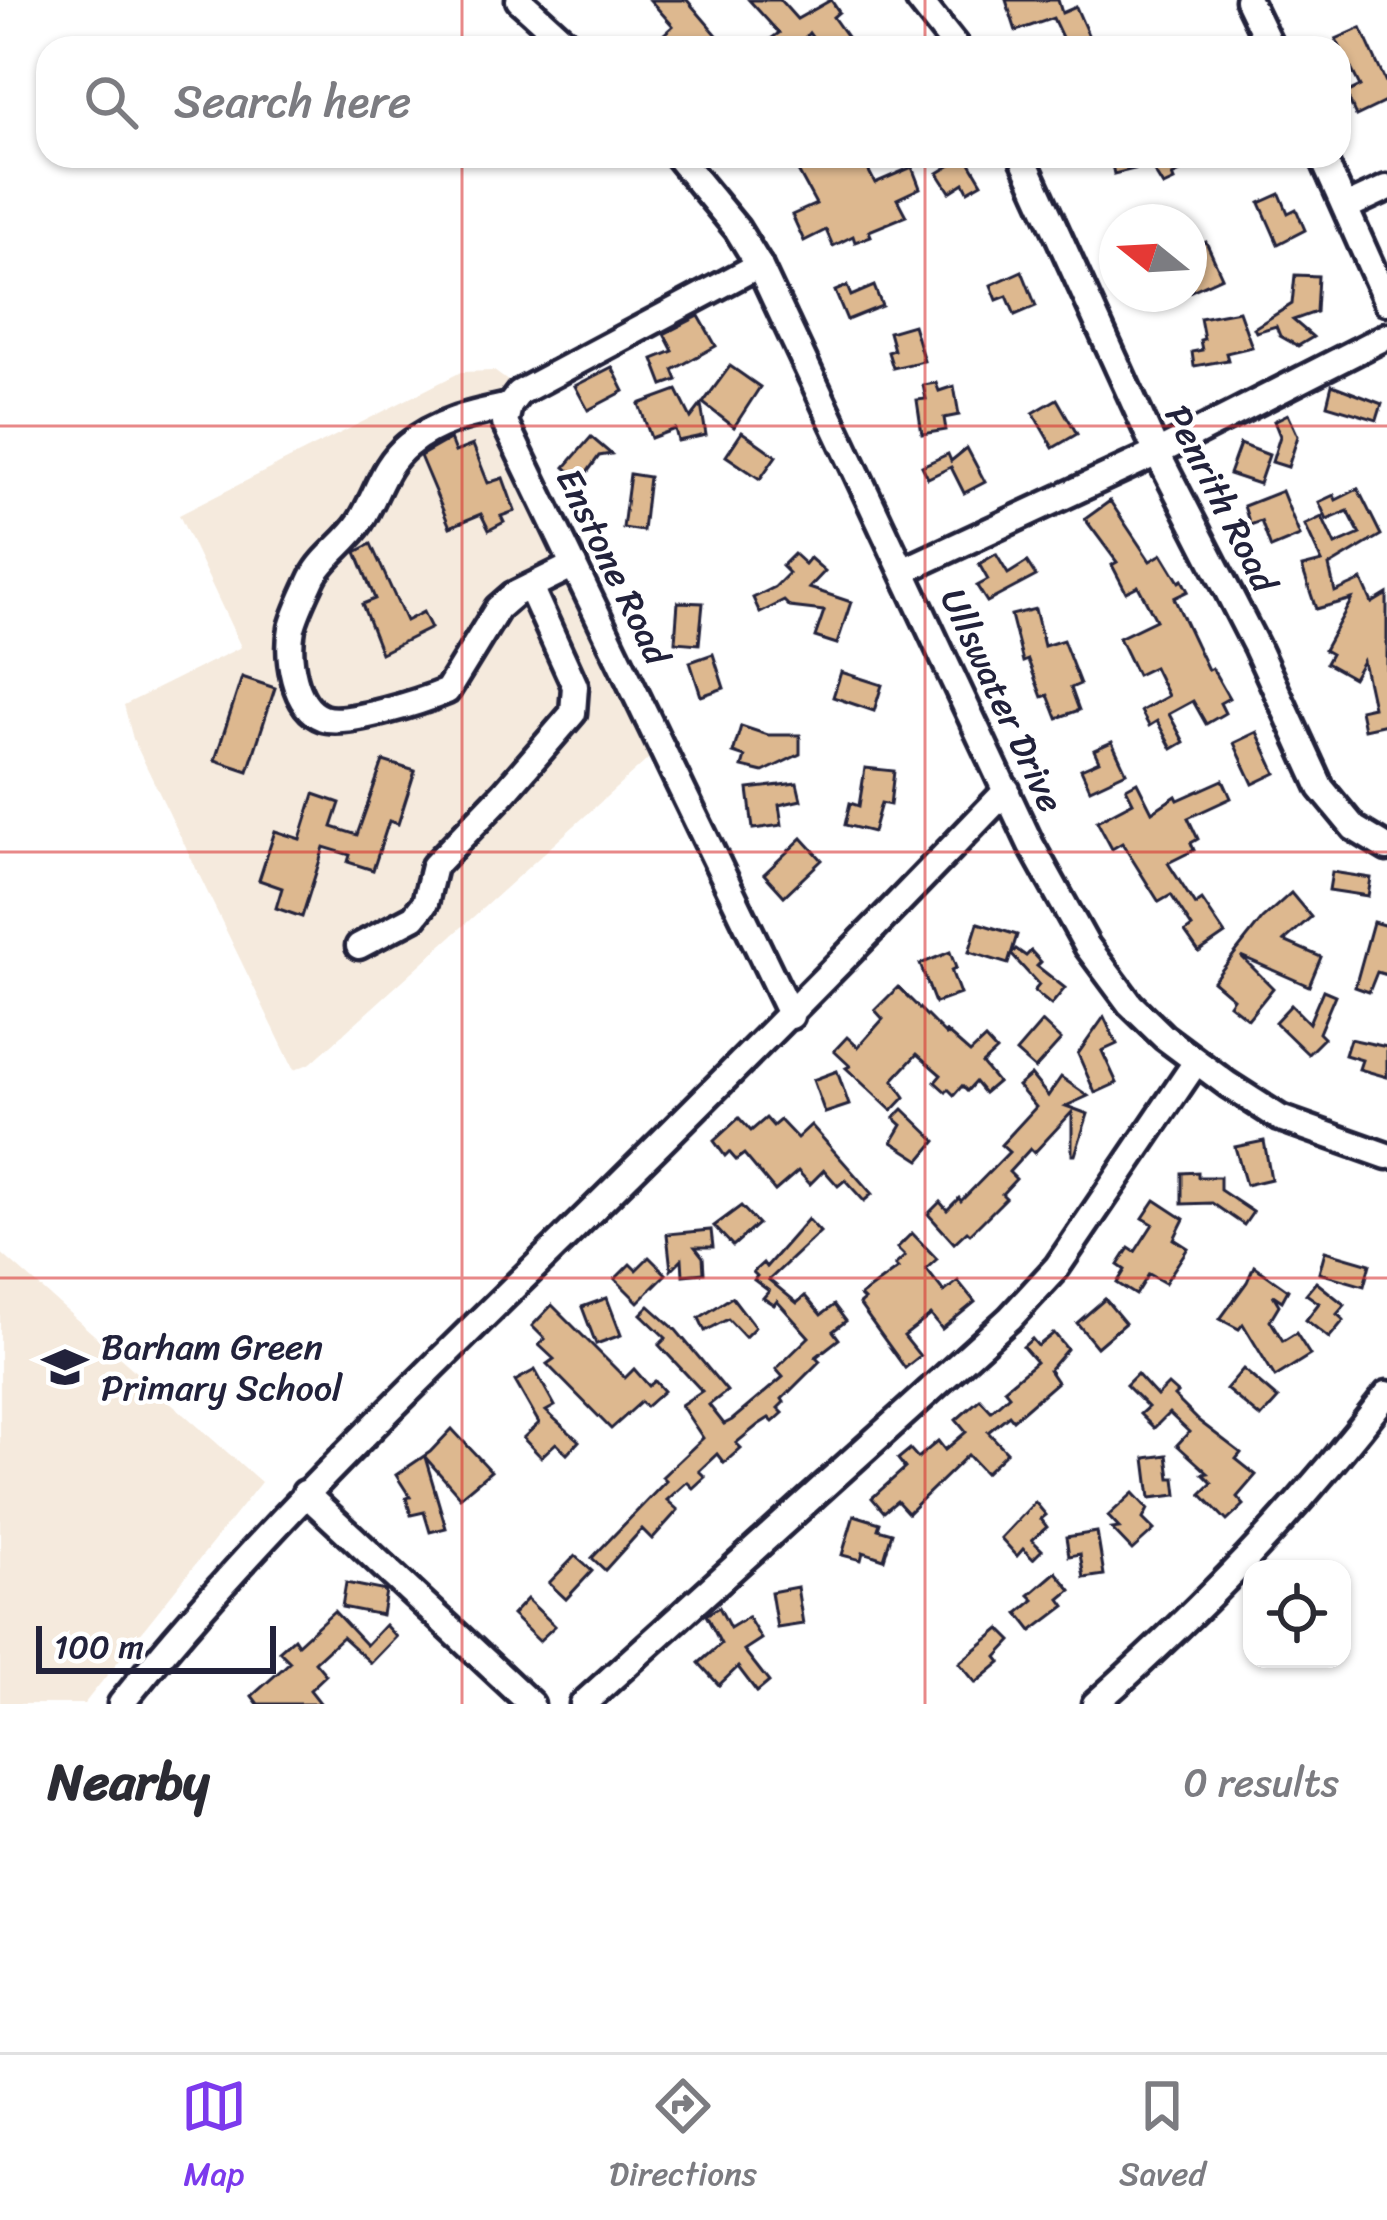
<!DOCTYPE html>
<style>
body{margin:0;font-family:Sriracha,sans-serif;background:#f2f2f3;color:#2b2b33}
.controls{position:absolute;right:36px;bottom:36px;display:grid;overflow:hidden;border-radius:24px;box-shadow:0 3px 9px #0004}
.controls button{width:108px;height:108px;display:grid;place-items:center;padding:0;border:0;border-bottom:3px solid #e1e1e2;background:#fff;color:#2b2b33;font:60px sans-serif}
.compass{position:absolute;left:1099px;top:204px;width:108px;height:108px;border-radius:50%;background:#fff;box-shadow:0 3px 9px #0004;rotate:288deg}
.scale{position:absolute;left:36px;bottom:30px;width:240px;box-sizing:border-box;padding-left:12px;border:6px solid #22223b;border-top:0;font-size:33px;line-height:42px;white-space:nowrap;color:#22223b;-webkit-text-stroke:9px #fff;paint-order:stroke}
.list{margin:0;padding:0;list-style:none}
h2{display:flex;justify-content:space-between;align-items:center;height:156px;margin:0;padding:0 48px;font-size:51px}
h2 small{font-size:39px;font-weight:400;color:#7c7c81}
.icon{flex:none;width:66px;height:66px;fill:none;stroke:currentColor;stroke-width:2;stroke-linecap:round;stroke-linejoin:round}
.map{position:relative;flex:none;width:1387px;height:1704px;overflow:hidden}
.search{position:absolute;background:#fff;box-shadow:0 3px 9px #0004;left:36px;right:36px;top:36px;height:132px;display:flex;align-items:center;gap:30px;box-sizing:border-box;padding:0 42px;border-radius:36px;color:#7c7c81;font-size:45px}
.sheet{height:348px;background:#fff}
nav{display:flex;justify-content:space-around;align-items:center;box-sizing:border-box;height:168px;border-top:3px solid #e1e1e2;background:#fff;font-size:33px;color:#7c7c81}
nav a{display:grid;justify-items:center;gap:6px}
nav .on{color:#7c3aed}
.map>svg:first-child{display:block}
.built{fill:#f5eadd}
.building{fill:#ddb88f;stroke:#22223b;stroke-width:3}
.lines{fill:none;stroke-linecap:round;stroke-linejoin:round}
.minor-casing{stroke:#22223b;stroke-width:33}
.minor{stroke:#fff;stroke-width:24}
.grid{fill:none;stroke:#d62828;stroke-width:3;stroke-opacity:0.55}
.labels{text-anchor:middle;stroke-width:9;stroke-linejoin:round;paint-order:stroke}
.street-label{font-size:36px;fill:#22223b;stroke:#fff}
.poi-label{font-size:36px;fill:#22223b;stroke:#fff;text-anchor:start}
</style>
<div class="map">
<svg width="1387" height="1704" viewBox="0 0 1387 1704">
<rect width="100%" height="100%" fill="#fff"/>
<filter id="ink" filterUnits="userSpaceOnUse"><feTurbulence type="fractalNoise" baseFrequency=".00833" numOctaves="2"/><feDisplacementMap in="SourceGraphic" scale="24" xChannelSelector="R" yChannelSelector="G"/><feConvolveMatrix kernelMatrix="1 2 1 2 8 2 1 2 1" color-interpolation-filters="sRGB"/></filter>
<g filter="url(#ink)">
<g class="built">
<path d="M 494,371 L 516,387 L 503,403 L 656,752 L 311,1063 L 294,1070 L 133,739 L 124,705 L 241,647 L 179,515 L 461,372 Z"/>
<path d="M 0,1252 L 261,1482 L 84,1704 L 0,1704 Z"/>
</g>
<g class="building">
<path d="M 650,0 L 687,0 L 728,48 L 674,48 L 663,35 L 673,26 Z"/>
<path d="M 749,0 L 780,0 L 797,19 L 831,0 L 839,12 L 833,17 L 855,48 L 820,48 L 809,33 L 796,48 L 758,48 L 779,33 Z"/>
<path d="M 1006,0 L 1058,0 L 1062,13 L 1076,7 L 1089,37 L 1067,48 L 1053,18 L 1016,31 Z"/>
<path d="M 1361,28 L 1387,85 L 1387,101 L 1356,116 L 1346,93 L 1360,86 L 1336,39 Z"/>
<path d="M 804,156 L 861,156 L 875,183 L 912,167 L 920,188 L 897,199 L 906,216 L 869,231 L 871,236 L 855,242 L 853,236 L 833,246 L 826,230 L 804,241 L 792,215 L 816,204 L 798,171 L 809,165 Z"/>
<path d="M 945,156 L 966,156 L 982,183 L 968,191 L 964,183 L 950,192 L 938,173 L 951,165 Z"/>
<path d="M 1110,156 L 1215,156 L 1172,176 L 1174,181 L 1163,186 L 1150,165 L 1114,174 Z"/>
<path d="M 1280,194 L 1288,213 L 1296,209 L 1305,230 L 1278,244 L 1260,203 Z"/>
<path d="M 1189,228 L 1198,246 L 1206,242 L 1222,277 L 1189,292 Z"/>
<path d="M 1022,271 L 1036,306 L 1015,315 L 1007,296 L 997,300 L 991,285 Z"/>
<path d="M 1295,275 L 1318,276 L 1316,312 L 1293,320 L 1313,337 L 1298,346 L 1280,336 L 1276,326 L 1256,332 L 1254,328 L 1292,304 Z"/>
<path d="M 847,286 L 851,296 L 874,286 L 882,306 L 847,320 L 835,291 Z"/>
<path d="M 1239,311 L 1252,347 L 1226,353 L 1228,360 L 1194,366 L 1192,352 L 1202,350 L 1200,340 L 1204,339 L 1200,318 Z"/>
<path d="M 699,316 L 716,346 L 673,370 L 677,380 L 663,385 L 653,359 L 673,351 L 664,334 Z"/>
<path d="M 913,325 L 924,361 L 893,368 L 888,352 L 894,350 L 889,332 Z"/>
<path d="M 730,366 L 760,387 L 734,427 L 703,403 Z"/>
<path d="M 612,367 L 624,391 L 588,410 L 575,386 Z"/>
<path d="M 936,383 L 939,391 L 954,386 L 959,415 L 944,418 L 946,430 L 922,434 L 917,400 L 926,399 L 923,385 Z"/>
<path d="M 1332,385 L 1382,404 L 1377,420 L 1327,405 Z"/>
<path d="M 677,390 L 691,418 L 701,405 L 706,435 L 678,441 L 675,429 L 651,438 L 639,404 Z"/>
<path d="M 1057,399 L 1077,434 L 1053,448 L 1033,413 Z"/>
<path d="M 1288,414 L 1298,436 L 1288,467 L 1272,462 L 1280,436 L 1274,421 Z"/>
<path d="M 742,432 L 776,456 L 760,479 L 726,456 Z"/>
<path d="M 591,437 L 611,454 L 599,456 L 581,481 L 565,467 Z"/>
<path d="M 450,439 L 455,452 L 473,445 L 488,483 L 503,478 L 515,511 L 501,516 L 504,522 L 489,530 L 481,514 L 450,527 L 420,456 Z"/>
<path d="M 1240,444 L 1269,455 L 1259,484 L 1229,474 Z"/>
<path d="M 967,448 L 985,482 L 964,493 L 951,467 L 928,478 L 922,466 L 948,454 L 951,461 Z"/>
<path d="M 630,474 L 649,477 L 643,531 L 623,528 Z"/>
<path d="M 1358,489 L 1381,535 L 1329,566 L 1335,592 L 1362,580 L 1372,603 L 1387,594 L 1387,724 L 1364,729 L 1360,710 L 1373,707 L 1363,661 L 1353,678 L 1326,663 L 1331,654 L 1324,650 L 1352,599 L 1316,609 L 1302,567 L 1322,562 L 1305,525 L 1322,517 L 1335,545 L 1360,534 L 1348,511 L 1327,520 L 1319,502 L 1334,495 L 1336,500 Z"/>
<path d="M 1282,491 L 1300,536 L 1271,548 L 1261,521 L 1250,525 L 1244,506 Z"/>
<path d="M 1110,501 L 1150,561 L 1162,554 L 1179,582 L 1182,580 L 1188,591 L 1174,598 L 1208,670 L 1212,668 L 1229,698 L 1220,703 L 1225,713 L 1206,724 L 1193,701 L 1169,714 L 1184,742 L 1172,749 L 1157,721 L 1149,726 L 1141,711 L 1168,696 L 1154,667 L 1137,675 L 1119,638 L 1156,620 L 1138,586 L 1126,592 L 1112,565 L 1117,562 L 1085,519 Z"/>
<path d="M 371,544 L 406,621 L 423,612 L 431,628 L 381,653 L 362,604 L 375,599 L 356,552 Z"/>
<path d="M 794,554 L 805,564 L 810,558 L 825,571 L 809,588 L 851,602 L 837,644 L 815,637 L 824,611 L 790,607 L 784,601 L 760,613 L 753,598 L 775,587 L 789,573 L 782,566 Z"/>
<path d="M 996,554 L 1008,574 L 1027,562 L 1036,576 L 987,602 L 977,586 L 988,580 L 979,564 Z"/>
<path d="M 678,602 L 703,603 L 699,644 L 675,642 Z"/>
<path d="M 1035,609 L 1044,646 L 1063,640 L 1080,684 L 1071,688 L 1079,710 L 1057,718 L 1048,695 L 1042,697 L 1028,660 L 1023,662 L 1011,615 Z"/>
<path d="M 713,654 L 724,688 L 701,696 L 690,662 Z"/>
<path d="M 841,672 L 882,685 L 874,711 L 833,697 Z"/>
<path d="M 242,677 L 275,688 L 248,771 L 215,760 Z"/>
<path d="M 741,726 L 768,735 L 800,735 L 800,754 L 763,772 L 742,767 L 745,757 L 733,753 Z"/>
<path d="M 1257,732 L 1276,773 L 1253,784 L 1234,743 Z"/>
<path d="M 1112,742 L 1126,772 L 1090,789 L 1081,769 L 1099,761 L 1094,750 Z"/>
<path d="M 383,761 L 415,771 L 398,824 L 389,821 L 373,870 L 348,862 L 350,855 L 324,847 L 302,917 L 276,908 L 282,888 L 259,880 L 275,831 L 300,839 L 314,794 L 340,803 L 332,827 L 357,835 Z"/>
<path d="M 865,768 L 894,771 L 890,805 L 881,803 L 873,832 L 845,825 L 850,803 L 859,806 Z"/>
<path d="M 1223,780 L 1231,798 L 1188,818 L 1198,839 L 1191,843 L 1194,850 L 1168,863 L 1195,905 L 1202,900 L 1225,934 L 1199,952 L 1185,932 L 1192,927 L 1171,895 L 1159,902 L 1122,843 L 1112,849 L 1097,821 L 1133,802 L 1126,788 L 1137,782 L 1152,812 L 1176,796 L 1178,800 Z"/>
<path d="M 797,783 L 801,800 L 779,805 L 782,825 L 753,829 L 748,789 Z"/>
<path d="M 802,838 L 822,860 L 784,896 L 764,874 Z"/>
<path d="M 1332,872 L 1371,878 L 1368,896 L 1329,890 Z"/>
<path d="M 1291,893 L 1311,917 L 1284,941 L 1321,957 L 1309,986 L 1241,956 L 1273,988 L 1248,1019 L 1229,1004 L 1233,998 L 1213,981 L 1262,919 Z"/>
<path d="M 1373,922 L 1387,926 L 1387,975 L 1377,972 L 1369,992 L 1355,987 Z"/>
<path d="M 978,923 L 1017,935 L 1008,964 L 969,952 Z"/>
<path d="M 1016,949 L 1026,956 L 1031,951 L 1041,962 L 1037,966 L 1065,988 L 1051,1005 L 1034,991 L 1039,985 L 1011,954 Z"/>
<path d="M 950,952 L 956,968 L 951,970 L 960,994 L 935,1003 L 920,964 Z"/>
<path d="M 898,987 L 947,1036 L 945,1031 L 970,1053 L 985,1039 L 996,1051 L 982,1064 L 997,1082 L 984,1093 L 975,1082 L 967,1091 L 962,1086 L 954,1095 L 948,1089 L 946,1092 L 935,1082 L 941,1075 L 917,1054 L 893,1080 L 905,1097 L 892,1111 L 846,1068 L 850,1066 L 834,1051 L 847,1037 L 858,1047 L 883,1019 L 875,1010 Z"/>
<path d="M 1323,990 L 1335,995 L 1319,1033 L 1324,1038 L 1308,1054 L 1275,1022 L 1291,1005 L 1309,1023 Z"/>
<path d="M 1104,1017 L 1117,1044 L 1102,1051 L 1117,1083 L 1095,1093 L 1078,1054 Z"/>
<path d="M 1042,1022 L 1061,1040 L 1035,1069 L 1016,1052 Z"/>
<path d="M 1350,1039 L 1387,1047 L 1387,1077 L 1359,1069 L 1362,1060 L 1345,1055 Z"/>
<path d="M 837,1071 L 849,1105 L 825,1113 L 813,1080 Z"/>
<path d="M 1031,1075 L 1048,1096 L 1061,1077 L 1088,1096 L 1066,1106 L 1088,1114 L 1075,1155 L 1072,1155 L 1072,1112 L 1034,1153 L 1030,1149 L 1009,1172 L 1016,1179 L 1002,1194 L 1006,1198 L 970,1234 L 967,1231 L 954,1243 L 928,1214 L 940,1202 L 947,1210 L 959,1198 L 961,1201 L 1009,1152 L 1001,1145 L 1036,1107 L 1018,1086 Z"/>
<path d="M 903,1109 L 936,1141 L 920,1160 L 892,1142 L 902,1125 L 894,1118 Z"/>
<path d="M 739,1118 L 751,1131 L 766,1118 L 773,1126 L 780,1120 L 797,1138 L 811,1125 L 872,1194 L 864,1201 L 845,1180 L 838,1186 L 824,1170 L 810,1184 L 798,1171 L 775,1191 L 744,1154 L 736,1160 L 729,1152 L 725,1156 L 714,1141 Z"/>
<path d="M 1264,1141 L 1271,1179 L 1246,1185 L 1235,1147 Z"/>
<path d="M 1198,1172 L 1198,1177 L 1220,1177 L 1220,1190 L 1253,1212 L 1244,1225 L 1212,1203 L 1182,1204 L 1182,1173 Z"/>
<path d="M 1155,1200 L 1184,1219 L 1174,1239 L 1188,1248 L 1165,1283 L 1149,1274 L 1136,1295 L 1117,1283 L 1125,1270 L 1118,1265 L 1129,1248 L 1135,1252 L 1153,1224 L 1143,1218 Z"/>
<path d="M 741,1206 L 758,1224 L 733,1246 L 714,1226 Z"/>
<path d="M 808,1219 L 820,1232 L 769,1280 L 797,1303 L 805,1296 L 821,1315 L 834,1305 L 846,1321 L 833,1331 L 839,1339 L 816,1357 L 820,1361 L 782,1399 L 784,1402 L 778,1408 L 783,1413 L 773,1422 L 769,1418 L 758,1425 L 736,1443 L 741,1448 L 724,1463 L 717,1454 L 699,1471 L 705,1477 L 693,1488 L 687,1482 L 667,1500 L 678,1510 L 652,1539 L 642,1529 L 605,1570 L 592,1558 L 666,1481 L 662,1477 L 703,1438 L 681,1405 L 702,1391 L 659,1345 L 666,1338 L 641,1314 L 649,1306 L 676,1330 L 727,1391 L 709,1405 L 724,1424 L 732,1420 L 783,1377 L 776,1369 L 809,1337 L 777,1301 L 774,1305 L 763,1298 L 769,1291 L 754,1280 L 757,1276 L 753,1272 L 763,1263 L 766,1267 Z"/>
<path d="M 711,1230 L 713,1247 L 695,1247 L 703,1257 L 704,1273 L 683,1275 L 682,1259 L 671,1270 L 667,1234 Z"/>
<path d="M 912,1233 L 937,1259 L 926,1269 L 944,1292 L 958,1281 L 975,1302 L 942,1329 L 931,1315 L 904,1336 L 920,1356 L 905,1368 L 859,1304 L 864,1300 L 860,1296 L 898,1268 L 895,1265 L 905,1256 L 897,1248 Z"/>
<path d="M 1325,1251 L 1370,1264 L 1364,1286 L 1319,1273 Z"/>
<path d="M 649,1257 L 666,1274 L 638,1302 L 615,1279 L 630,1264 L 636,1270 Z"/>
<path d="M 1254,1266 L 1288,1290 L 1282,1301 L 1273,1295 L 1279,1305 L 1270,1320 L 1283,1341 L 1296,1333 L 1310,1355 L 1275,1377 L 1243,1324 L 1239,1329 L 1220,1319 L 1247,1282 Z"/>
<path d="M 1316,1282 L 1345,1305 L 1337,1314 L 1344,1320 L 1329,1338 L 1306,1320 L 1319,1303 L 1306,1294 Z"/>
<path d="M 732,1297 L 755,1327 L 745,1337 L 728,1319 L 705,1331 L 699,1318 Z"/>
<path d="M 607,1298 L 621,1335 L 596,1344 L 582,1307 Z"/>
<path d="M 1105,1299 L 1125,1323 L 1097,1347 L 1077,1323 Z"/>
<path d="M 552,1305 L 625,1378 L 634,1369 L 649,1386 L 655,1381 L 664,1391 L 646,1407 L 641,1402 L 611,1429 L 547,1364 L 554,1359 L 539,1345 L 545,1339 L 532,1326 Z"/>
<path d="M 1054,1333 L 1067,1349 L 1049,1370 L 1057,1382 L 1013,1420 L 1009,1415 L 988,1432 L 1007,1452 L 985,1473 L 968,1455 L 908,1513 L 897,1501 L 884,1512 L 872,1498 L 905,1468 L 898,1459 L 910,1449 L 918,1458 L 938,1441 L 945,1450 L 966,1432 L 956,1420 L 980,1399 L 991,1411 L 1009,1395 L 1004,1389 L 1036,1362 L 1023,1347 L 1032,1339 L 1038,1346 Z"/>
<path d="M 1243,1369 L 1278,1399 L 1261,1418 L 1226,1389 Z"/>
<path d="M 535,1370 L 555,1406 L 546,1411 L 579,1441 L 567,1454 L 556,1443 L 541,1457 L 523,1438 L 539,1423 L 515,1381 Z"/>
<path d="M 1137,1374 L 1157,1396 L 1168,1385 L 1177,1393 L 1174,1396 L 1199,1421 L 1241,1453 L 1236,1459 L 1256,1475 L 1237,1497 L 1244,1505 L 1227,1521 L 1201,1494 L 1212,1483 L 1203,1474 L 1208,1473 L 1177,1445 L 1189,1432 L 1169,1413 L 1154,1428 L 1140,1414 L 1148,1407 L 1126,1385 Z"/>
<path d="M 452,1429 L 491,1471 L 460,1497 L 425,1457 L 446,1528 L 430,1532 L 424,1512 L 411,1515 L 406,1498 L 410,1497 L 396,1475 L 430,1452 Z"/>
<path d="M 1167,1455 L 1170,1478 L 1175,1478 L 1177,1495 L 1150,1498 L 1145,1458 Z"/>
<path d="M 1133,1493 L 1148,1509 L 1143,1519 L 1154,1530 L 1132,1550 L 1112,1529 L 1119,1528 L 1108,1516 Z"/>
<path d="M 1035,1502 L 1046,1515 L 1041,1519 L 1047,1527 L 1032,1540 L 1042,1550 L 1033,1559 L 1023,1549 L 1017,1556 L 1001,1538 Z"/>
<path d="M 854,1515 L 880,1523 L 878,1529 L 892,1533 L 884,1559 L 863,1552 L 861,1560 L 842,1555 Z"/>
<path d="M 1097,1532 L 1104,1575 L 1084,1578 L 1080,1554 L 1069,1556 L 1066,1537 Z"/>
<path d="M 575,1556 L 592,1571 L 566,1599 L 549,1583 Z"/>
<path d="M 1056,1572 L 1071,1590 L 1060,1599 L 1065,1606 L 1032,1631 L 1018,1613 L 1034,1600 L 1029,1595 Z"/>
<path d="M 346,1583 L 386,1591 L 382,1615 L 342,1607 Z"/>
<path d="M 797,1587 L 803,1624 L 777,1628 L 771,1592 Z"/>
<path d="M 527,1599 L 555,1626 L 539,1641 L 512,1615 Z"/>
<path d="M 719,1607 L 730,1628 L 748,1617 L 761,1639 L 744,1650 L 769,1682 L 757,1692 L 738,1667 L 719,1685 L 699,1663 L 721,1644 L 706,1615 Z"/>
<path d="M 334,1611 L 366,1645 L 385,1625 L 396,1637 L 371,1663 L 342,1637 L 315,1662 L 326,1675 L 310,1690 L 321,1704 L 258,1704 L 252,1696 L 290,1662 L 279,1651 L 294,1638 L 298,1644 Z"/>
<path d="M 1000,1629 L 1012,1641 L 997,1657 L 1001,1662 L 976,1683 L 959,1663 Z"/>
</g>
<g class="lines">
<g class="minor-casing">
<g id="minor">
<path d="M 519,0 L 572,48"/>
<path d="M 919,0 L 957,48"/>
<path d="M 1248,0 L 1271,48"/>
<path d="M 677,156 L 737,229 L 759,265 L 1031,845 L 1087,946 L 1130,1004 L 1164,1037 L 1227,1084 L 1280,1118 L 1387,1156"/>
<path d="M 1022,156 L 1157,453 L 1256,646 L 1321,788 L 1354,828 L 1387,848"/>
<path d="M 1322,156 L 1387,302"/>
<path d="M 1346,207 L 1387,188"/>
<path d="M 759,265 L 519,393 L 509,406 L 505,423 L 791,1016"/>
<path d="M 509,406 C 472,414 437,421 408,445 C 382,466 377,496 360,522 C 347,542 323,557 313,577 C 306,592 296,612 292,628 C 287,655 293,707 323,718 C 346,726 423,701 447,691 L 498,608 L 513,595 L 574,565"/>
<path d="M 903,571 L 1157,453 L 1387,336"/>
<path d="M 359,946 L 414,917 L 425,903 L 434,866 L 504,793 L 573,713 L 575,686 L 530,587"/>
<path d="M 305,1493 L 531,1704"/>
<path d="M 121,1704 C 252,1540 403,1396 553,1249 C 707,1098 858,946 1007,790"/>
<path d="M 583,1704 L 1010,1318 L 1057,1267 L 1196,1062"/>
<path d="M 1095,1704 C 1207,1604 1295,1513 1387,1394"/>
</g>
</g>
<use href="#minor" class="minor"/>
</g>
</g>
<path class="grid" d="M 462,0 L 462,48M 925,0 L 925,48M 462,156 L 462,1704M 925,156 L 925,1704M 0,426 L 1387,426M 0,852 L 1387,852M 0,1278 L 1387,1278"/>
<defs>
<g id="school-bare" transform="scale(3.6)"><path d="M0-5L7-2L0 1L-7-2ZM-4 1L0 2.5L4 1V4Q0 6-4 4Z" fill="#22223b" stroke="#fff" stroke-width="2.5" paint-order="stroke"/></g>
</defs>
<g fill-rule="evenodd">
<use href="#school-bare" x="65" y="1367"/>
</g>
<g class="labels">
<g class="street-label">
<text transform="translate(1222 498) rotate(63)" y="13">Penrith Road</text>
<text transform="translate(614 566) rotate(64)" y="13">Enstone Road</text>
<text transform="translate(1003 700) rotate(65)" y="13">Ullswater Drive</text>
</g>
<g class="poi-label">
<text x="101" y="1359">Barham Green<tspan x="101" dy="41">Primary School</tspan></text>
</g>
</g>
</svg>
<div class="controls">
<button><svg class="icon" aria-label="locate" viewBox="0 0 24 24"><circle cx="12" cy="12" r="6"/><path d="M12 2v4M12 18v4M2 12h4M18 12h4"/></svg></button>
</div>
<svg class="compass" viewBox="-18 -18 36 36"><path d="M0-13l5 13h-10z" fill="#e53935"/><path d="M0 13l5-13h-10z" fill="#7c7c81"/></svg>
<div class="scale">100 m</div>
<div class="search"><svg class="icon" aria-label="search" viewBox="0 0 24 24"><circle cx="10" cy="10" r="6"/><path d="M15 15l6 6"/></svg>Search here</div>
</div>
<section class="sheet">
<h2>Nearby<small>0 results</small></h2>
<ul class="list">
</ul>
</section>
<nav>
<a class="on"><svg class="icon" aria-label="map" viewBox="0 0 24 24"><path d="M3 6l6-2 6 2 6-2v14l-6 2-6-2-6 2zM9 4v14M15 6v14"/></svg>Map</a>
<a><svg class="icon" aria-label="directions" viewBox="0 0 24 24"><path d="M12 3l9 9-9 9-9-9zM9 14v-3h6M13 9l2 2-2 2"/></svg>Directions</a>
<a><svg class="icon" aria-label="saved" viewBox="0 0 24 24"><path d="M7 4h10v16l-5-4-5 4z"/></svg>Saved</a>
</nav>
